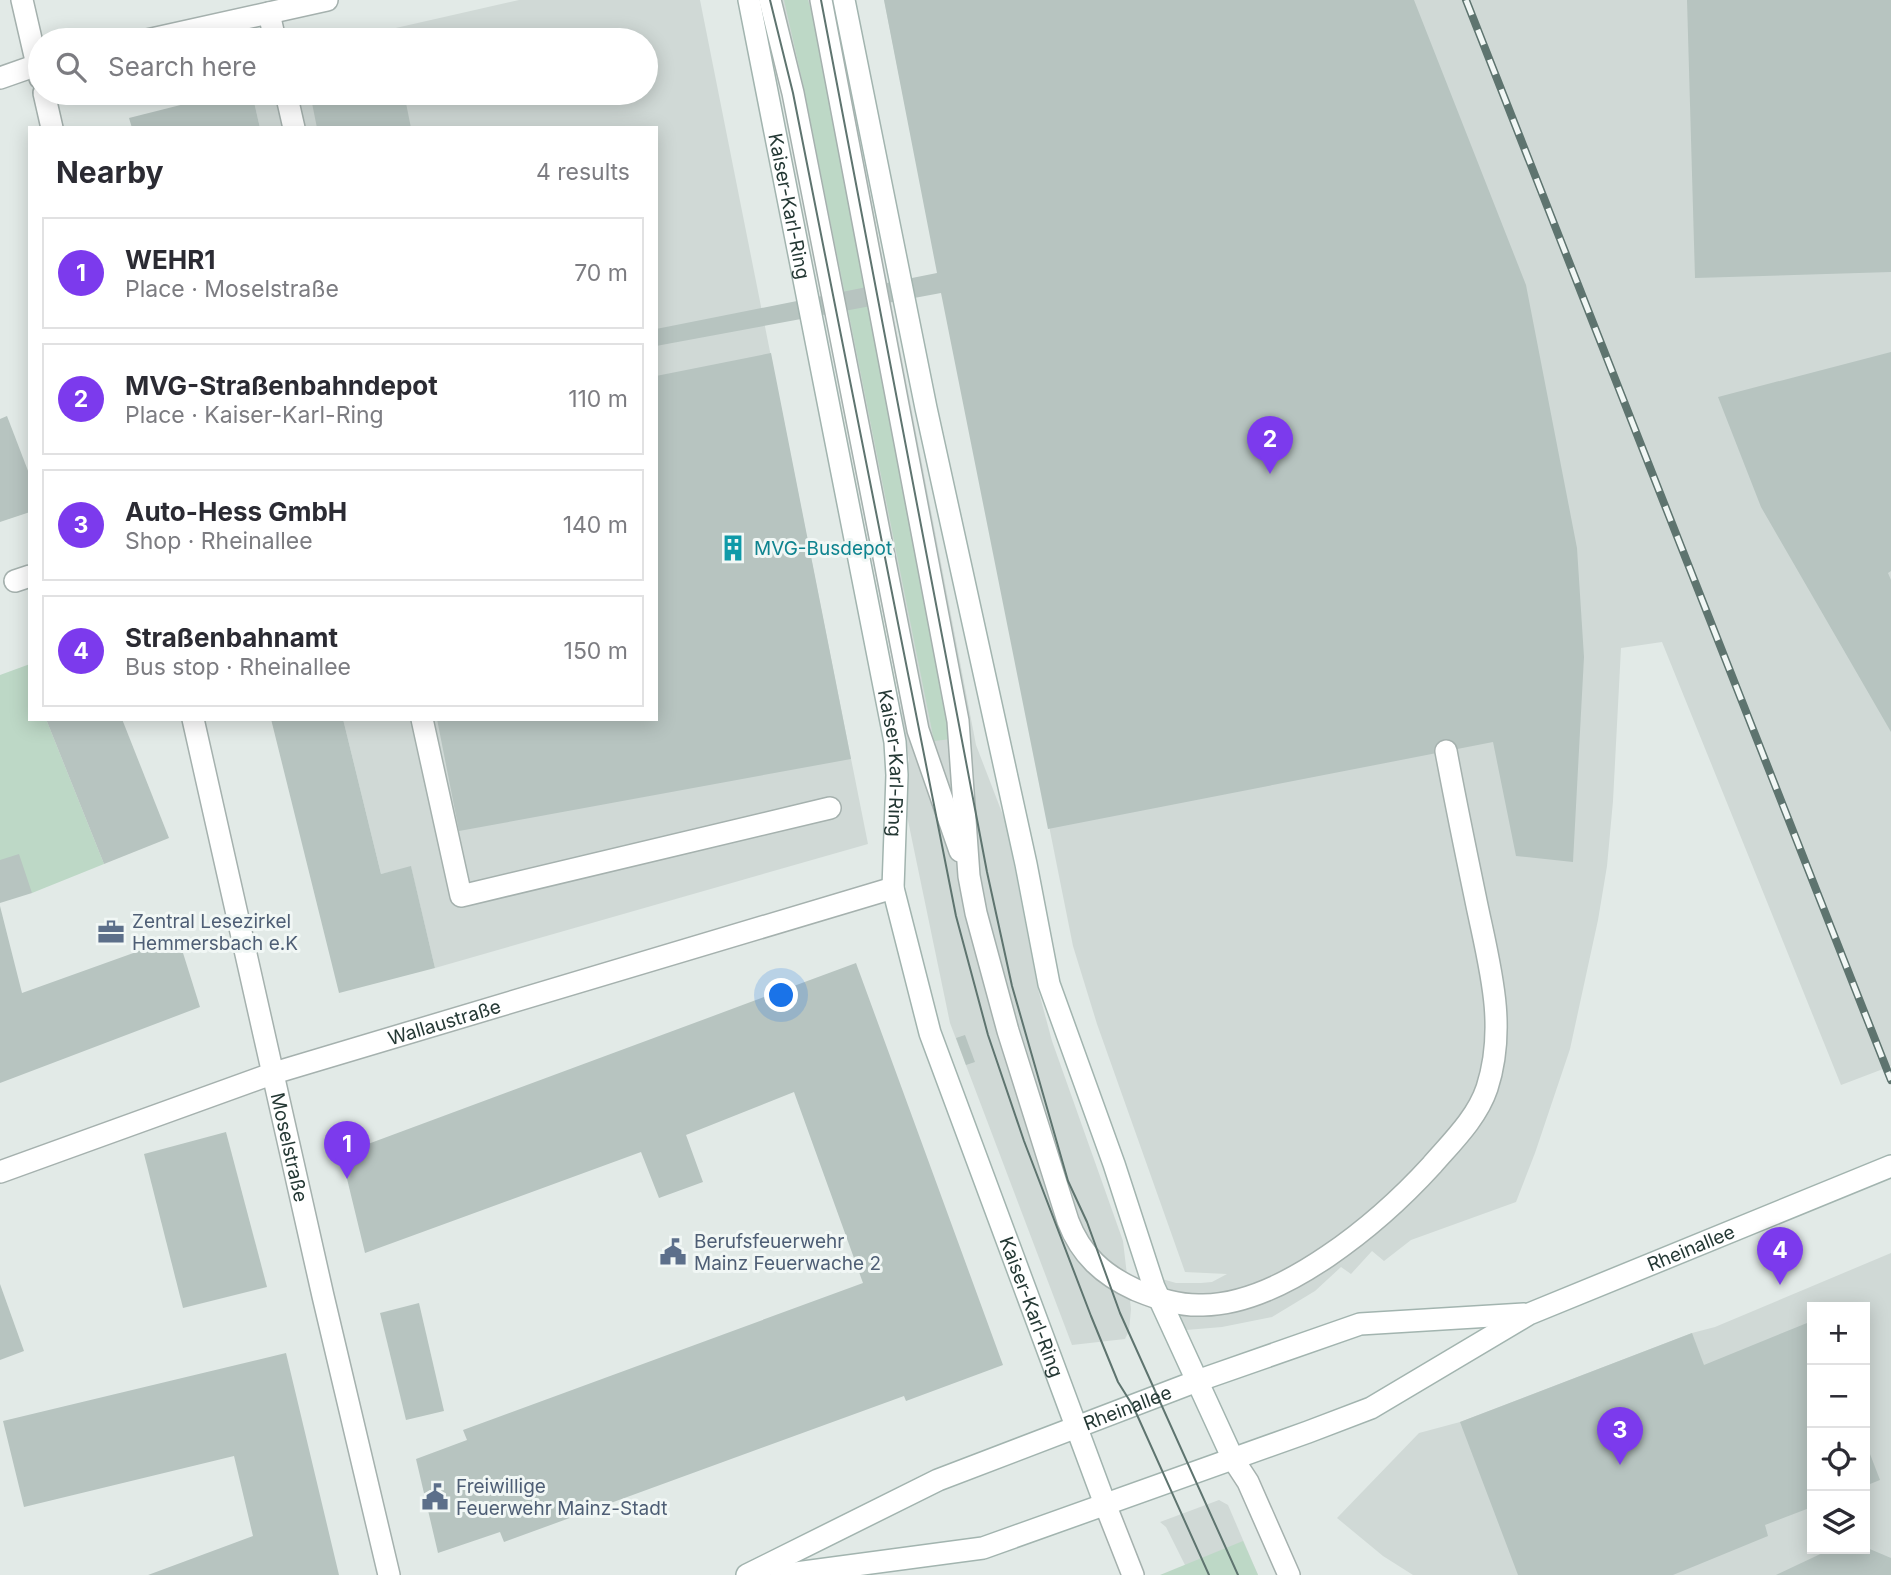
<!DOCTYPE html>
<meta charset="utf-8">
<style>
body{margin:0;font-family:Inter,sans-serif;background:#f2f2f3;color:#2b2b33}
.controls{position:absolute;right:21px;bottom:21px;display:grid;overflow:hidden;border-radius:0px;box-shadow:0 4px 18px #0003}
.controls button{width:63px;height:63px;display:grid;place-items:center;padding:0;border:0;border-bottom:2px solid #e1e1e2;background:#fff;color:#2b2b33;font:35px sans-serif}
.you{position:absolute;left:782px;top:996px;width:24px;height:24px;margin:-18px;border:5px solid #fff;border-radius:50%;background:#1a73e8;box-shadow:0 0 0 10px #1a73e833}
.badge{display:grid;place-items:center;width:46px;height:46px;border-radius:50%;background:#7c3aed;color:#fff;font-size:23px;font-weight:700}
.pin{position:absolute;translate:-50% -58px;filter:drop-shadow(0 2px 4px #0008)}
.pin::after{content:'';position:absolute;top:37px;width:24px;height:21px;background:inherit;clip-path:polygon(0 0,100% 0,50% 100%)}
.list{margin:0;padding:0;list-style:none}
h2{display:flex;justify-content:space-between;align-items:center;height:91px;margin:0;padding:0 28px;font-size:30px}
h2 small{font-size:23px;font-weight:400;color:#7c7c81}
.list li{display:grid;grid-template-columns:46px 1fr auto;gap:21px;align-items:center;box-sizing:border-box;height:112px;margin:0 14px 14px;padding:0 14px;border:2px solid #e1e1e2;border-radius:0px}
.list b{display:block;font-size:26px;white-space:nowrap}
.list p{margin:0;font-size:23px;white-space:nowrap;color:#7c7c81}
.list em{font-size:23px;font-style:normal;color:#7c7c81}
.icon{flex:none;width:38px;height:38px;fill:none;stroke:currentColor;stroke-width:2;stroke-linecap:round;stroke-linejoin:round}
.map{position:relative;flex:none;width:1891px;height:1575px;overflow:hidden}
.search{position:absolute;background:#fff;box-shadow:0 4px 18px #0003;left:28px;top:28px;width:630px;height:77px;display:flex;align-items:center;gap:18px;box-sizing:border-box;padding:0 24px;border-radius:38px;color:#7c7c81;font-size:26px}
.panel{position:absolute;background:#fff;box-shadow:0 4px 18px #0003;left:28px;top:126px;width:630px;height:595px;border-radius:0px}
.map>svg:first-child{display:block}
.built{fill:#d0d9d6;fill-rule:evenodd}
.green{fill:#bdd8c6}
.building{fill:#b7c4c0}
.lines{fill:none;stroke-linecap:round;stroke-linejoin:round}
.lane-casing{stroke:#a5b1ae;stroke-width:24}
.street-casing{stroke:#a5b1ae;stroke-width:24}
.secondary-casing{stroke:#a2b4af;stroke-width:24}
.lane{stroke:#fff;stroke-width:21}
.street{stroke:#fff;stroke-width:21}
.secondary{stroke:#fff;stroke-width:21}
.tram{stroke:#5e746f;stroke-width:2}
.rail-casing{stroke:#5e746f;stroke-width:8}
.rail{stroke:#f1f7f5;stroke-width:5;stroke-dasharray:16;stroke-linecap:butt}
.labels{text-anchor:middle;stroke-width:6;stroke-linejoin:round;paint-order:stroke}
.street-label{font-size:19px;fill:#243834;stroke:#f1f7f5}
.culture-label{font-size:19px;fill:#0d838f;stroke:#f1f7f5;text-anchor:start}
.service-label{font-size:19px;fill:#4e5e75;stroke:#f1f7f5;text-anchor:start}
</style>
<div class="map">
<svg width="1891" height="1575" viewBox="0 0 1891 1575">
<rect width="100%" height="100%" fill="#e2eae7"/>
<g class="built">
<path d="M 519,0 L 700,0 L 868,844 L 435,968 L 411,867 L 381,874 L 343,719 L 656,719 L 656,128 L 260,128 L 252,93 L 646,93 L 646,40 L 343,40 Z"/>
<path d="M 759,0 L 833,0 L 976,745 L 1006,823 L 1038,989 L 1052,1041 L 1123,1241 L 1131,1309 L 1129,1331 L 1125,1339 L 1072,1345 L 950,1023 L 906,811 L 904,782 L 909,760 L 899,695 L 781,90 Z"/>
<path d="M 884,0 L 1891,0 L 1891,1066 L 1841,1085 L 1662,642 L 1621,648 L 1613,801 L 1607,866 L 1598,920 L 1570,1049 L 1535,1153 L 1516,1202 L 1411,1240 L 1384,1261 L 1372,1251 L 1351,1274 L 1341,1267 L 1315,1291 L 1272,1317 L 1222,1327 L 1186,1330 L 1162,1279 L 1176,1283 L 1201,1283 L 1212,1282 L 1227,1274 L 1185,1272 L 1097,1024 L 1073,946 Z"/>
<path d="M 1891,1253 L 1891,1575 L 1413,1575 L 1383,1556 L 1337,1518 L 1419,1433 L 1460,1422 L 1692,1333 L 1715,1327 ZM 1812,1307 L 1865,1307 L 1865,1549 L 1812,1549 Z"/>
<path d="M 1219,1500 L 1228,1505 L 1258,1575 L 1190,1575 L 1166,1527 L 1160,1522 Z"/>
</g>
<g class="green">
<path d="M 784,0 L 808,0 L 818,33 L 951,739 L 934,741 L 803,84 Z"/>
<path d="M 30,664 L 30,719 L 46,719 L 104,864 L 32,893 L 0,860 L 0,675 Z"/>
<path d="M 1243,1541 L 1258,1575 L 1160,1575 Z"/>
</g>
<g class="building">
<path d="M 884,0 L 1414,0 L 1526,285 L 1577,548 L 1584,657 L 1573,862 L 1516,856 L 1493,742 L 1048,829 L 941,293 L 656,346 L 656,329 L 937,273 Z"/>
<path d="M 1687,0 L 1891,0 L 1891,272 L 1695,278 Z"/>
<path d="M 391,29 L 394,40 L 348,40 L 348,39 Z"/>
<path d="M 228,93 L 252,93 L 260,128 L 132,128 L 129,118 Z"/>
<path d="M 310,93 L 404,93 L 411,128 L 317,128 Z"/>
<path d="M 1891,352 L 1891,571 L 1888,573 L 1891,580 L 1891,732 L 1761,507 L 1718,397 Z"/>
<path d="M 771,353 L 851,759 L 459,831 L 437,719 L 656,719 L 656,376 Z"/>
<path d="M 7,416 L 30,476 L 30,512 L 0,522 L 0,419 Z"/>
<path d="M 46,719 L 122,719 L 169,838 L 104,864 Z"/>
<path d="M 271,719 L 343,719 L 381,874 L 411,866 L 435,968 L 339,993 Z"/>
<path d="M 19,854 L 32,893 L 0,903 L 0,860 Z"/>
<path d="M 0,906 L 22,993 L 178,937 L 200,1007 L 0,1083 Z"/>
<path d="M 856,963 L 1003,1365 L 906,1401 L 904,1396 L 504,1542 L 500,1532 L 438,1553 L 416,1459 L 467,1440 L 463,1430 L 863,1283 L 794,1092 L 686,1135 L 703,1182 L 659,1198 L 641,1152 L 365,1253 L 341,1154 Z"/>
<path d="M 965,1035 L 975,1062 L 966,1065 L 956,1038 Z"/>
<path d="M 226,1132 L 267,1287 L 183,1308 L 144,1154 Z"/>
<path d="M 0,1284 L 24,1351 L 0,1360 Z"/>
<path d="M 419,1303 L 444,1411 L 406,1420 L 380,1313 Z"/>
<path d="M 1812,1321 L 1812,1507 L 1765,1525 L 1768,1536 L 1673,1575 L 1518,1575 L 1460,1422 L 1692,1333 L 1704,1365 Z"/>
<path d="M 286,1353 L 339,1575 L 148,1575 L 253,1536 L 234,1456 L 24,1507 L 3,1421 Z"/>
<path d="M 1865,1441 L 1880,1480 L 1865,1486 Z"/>
<path d="M 1865,1547 L 1891,1558 L 1891,1575 L 1776,1575 L 1831,1549 Z"/>
</g>
<g class="lines">
<g class="lane-casing">
<g id="lane">
<path d="M 770,0 L 793,93 L 918,730 L 960,851"/>
<path d="M 821,0 L 958,721 L 969,876 L 976,913 L 1008,1031 L 1068,1221 C 1081,1255 1103,1275 1136,1290 C 1158,1299 1179,1306 1203,1305 C 1283,1304 1380,1222 1432,1165 C 1452,1142 1477,1118 1487,1088 C 1508,1023 1488,961 1475,896 C 1465,848 1455,799 1446,751"/>
<path d="M 269,13 L 275,40"/>
<path d="M 286,93 L 294,128"/>
<path d="M 15,581 L 30,576"/>
<path d="M 422,719 L 461,896 L 830,808"/>
</g>
</g>
<g class="street-casing">
<g id="street">
<path d="M 22,0 L 40,78"/>
<path d="M 147,40 L 327,0"/>
<path d="M 0,78 L 40,64"/>
<path d="M 44,93 L 52,128"/>
<path id="s1" d="M 193,719 L 323,1296 L 389,1575"/>
<path id="s2" d="M 0,1172 L 274,1073 L 893,888"/>
<path d="M 1233,1459 L 1248,1482 L 1289,1575"/>
<path d="M 1105,1504 L 1133,1575"/>
</g>
</g>
<g class="secondary-casing">
<g id="secondary">
<path id="s3" d="M 749,0 L 895,742 L 897,775 L 893,888 L 930,1033 L 1105,1504"/>
<path d="M 844,0 L 926,408 L 1026,864 L 1049,984 L 1114,1164 L 1154,1287 L 1233,1459"/>
<path id="s4" d="M 747,1575 L 938,1480 L 1197,1381 L 1360,1324 L 1524,1314"/>
<path id="s5" d="M 781,1575 L 983,1548 L 1308,1432 L 1371,1408 L 1529,1314 L 1891,1166"/>
</g>
</g>
<use href="#lane" class="lane"/>
<use href="#street" class="street"/>
<use href="#secondary" class="secondary"/>
<g class="tram">
<path d="M 770,0 L 793,93 L 956,916 L 988,1035 L 1024,1141 L 1091,1316 L 1118,1382 L 1133,1406 L 1209,1575"/>
<path d="M 821,0 L 987,872 L 1012,986 L 1068,1181 L 1087,1222 L 1120,1313 L 1238,1575"/>
</g>
<g class="rail-casing">
<path id="rail" d="M 1466,0 L 1891,1080"/>
</g>
<use href="#rail" class="rail"/>
</g>
<defs>
<g id="building-bare" transform="scale(2.1)"><path d="M-4-6H4V6H1V3H-1V6H-4ZM-2.5-4.3h1.7v1.8h-1.7ZM.8-4.3h1.7v1.8H.8ZM-2.5-1h1.7V.8h-1.7ZM.8-1h1.7V.8H.8Z" fill="#0f9aa8" stroke="#f1f7f5" stroke-width="2.5" paint-order="stroke"/></g>
<g id="office-bare" transform="scale(2.1)"><path d="M-6-3h4V-5.5h4V-3h4V5H-6ZM-1-4.5V-3h2v-1.5ZM-6 0V1H6V0Z" fill="#5c6f8a" stroke="#f1f7f5" stroke-width="2.5" paint-order="stroke"/></g>
<g id="civic-bare" transform="scale(2.1)"><path d="M-.6-6.5H3V-4.5H.6V-3L4-1V1h2V6H-6V1h2V-1L-.6-3ZM-1.2 2.5V6h2.4V2.5Z" fill="#5c6f8a" stroke="#f1f7f5" stroke-width="2.5" paint-order="stroke"/></g>
</defs>
<g fill-rule="evenodd">
<use href="#building-bare" x="733" y="548"/>
<use href="#office-bare" x="111" y="932"/>
<use href="#civic-bare" x="673" y="1252"/>
<use href="#civic-bare" x="435" y="1497"/>
</g>
<g class="labels">
<g class="street-label">
<text dy="7" stroke="none"><textPath href="#s3" startOffset="210">Kaiser-Karl-Ring</textPath></text>
<text dy="7" stroke="none"><textPath href="#s3" startOffset="777">Kaiser-Karl-Ring</textPath></text>
<text dy="7" stroke="none"><textPath href="#s2" startOffset="469">Wallaustraße</textPath></text>
<text dy="7" stroke="none"><textPath href="#s1" startOffset="439">Moselstraße</textPath></text>
<text dy="7" stroke="none"><textPath href="#s5" startOffset="975">Rheinallee</textPath></text>
<text dy="7" stroke="none"><textPath href="#s3" startOffset="1344">Kaiser-Karl-Ring</textPath></text>
<text dy="7" stroke="none"><textPath href="#s4" startOffset="416">Rheinallee</textPath></text>
</g>
<g class="culture-label">
<text x="754" y="555">MVG-Busdepot</text>
</g>
<g class="service-label">
<text x="132" y="928">Zentral Lesezirkel<tspan x="132" dy="22">Hemmersbach e.K</tspan></text>
<text x="694" y="1248">Berufsfeuerwehr<tspan x="694" dy="22">Mainz Feuerwache 2</tspan></text>
<text x="456" y="1493">Freiwillige<tspan x="456" dy="22">Feuerwehr Mainz-Stadt</tspan></text>
</g>
</g>
</svg>
<div class="controls">
<button>+</button>
<button>−</button>
<button><svg class="icon" aria-label="locate" viewBox="0 0 24 24"><circle cx="12" cy="12" r="6"/><path d="M12 2v4M12 18v4M2 12h4M18 12h4"/></svg></button>
<button><svg class="icon" aria-label="layers" viewBox="0 0 24 24"><path d="M12 4l9 5-9 5-9-5zM3 14l9 5 9-5"/></svg></button>
</div>
<div class="you"></div>
<div class="pin badge" style="left:347px;top:1179px">1</div>
<div class="pin badge" style="left:1270px;top:474px">2</div>
<div class="pin badge" style="left:1620px;top:1465px">3</div>
<div class="pin badge" style="left:1780px;top:1285px">4</div>
<div class="search"><svg class="icon" aria-label="search" viewBox="0 0 24 24"><circle cx="10" cy="10" r="6"/><path d="M15 15l6 6"/></svg>Search here</div>
<section class="panel">
<h2>Nearby<small>4 results</small></h2>
<ul class="list">
<li><span class="badge">1</span><div><b>WEHR1</b><p>Place · Moselstraße</p></div><em>70 m</em></li>
<li><span class="badge">2</span><div><b>MVG-Straßenbahndepot</b><p>Place · Kaiser-Karl-Ring</p></div><em>110 m</em></li>
<li><span class="badge">3</span><div><b>Auto-Hess GmbH</b><p>Shop · Rheinallee</p></div><em>140 m</em></li>
<li><span class="badge">4</span><div><b>Straßenbahnamt</b><p>Bus stop · Rheinallee</p></div><em>150 m</em></li>
</ul>
</section>
</div>
